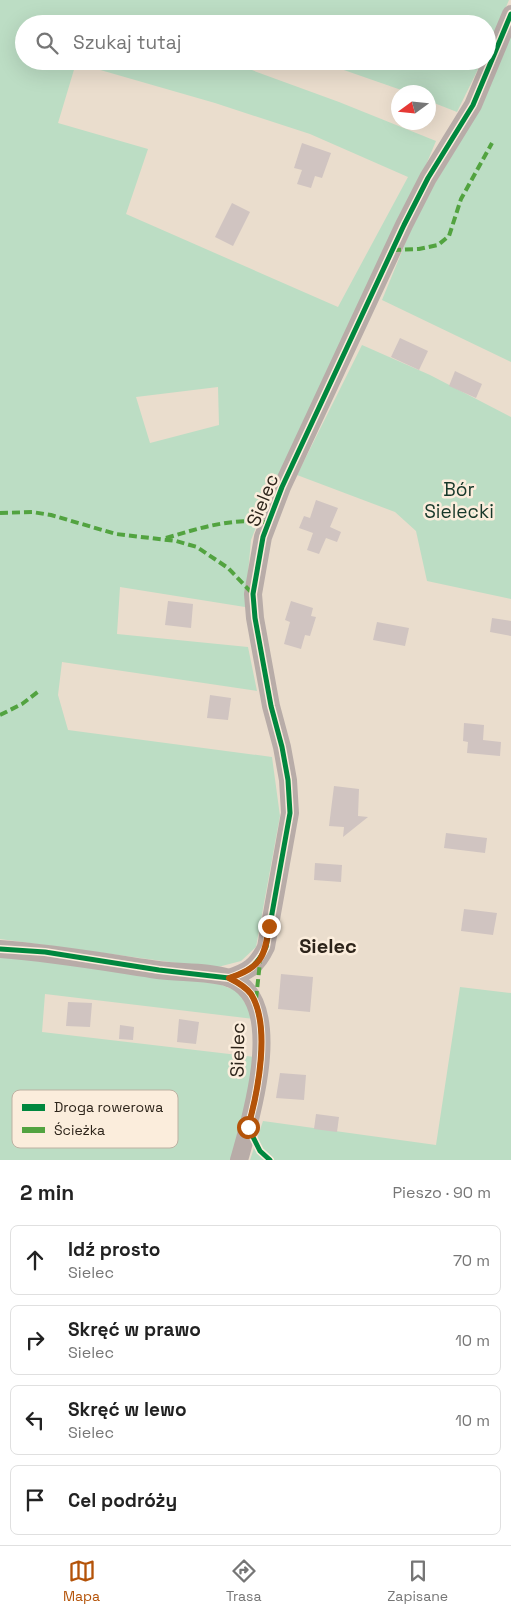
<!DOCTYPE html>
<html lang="pl">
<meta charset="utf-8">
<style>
body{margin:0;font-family:"Space Grotesk",sans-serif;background:#f2f2f2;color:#222}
.compass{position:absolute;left:391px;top:85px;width:45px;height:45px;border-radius:50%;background:#fff;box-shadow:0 5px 20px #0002;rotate:255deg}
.stop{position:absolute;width:15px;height:15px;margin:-11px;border:4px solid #b45309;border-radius:50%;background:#fff}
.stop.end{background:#b45309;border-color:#fff;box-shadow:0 1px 5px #0008}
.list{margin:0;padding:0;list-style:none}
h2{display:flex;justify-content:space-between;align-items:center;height:65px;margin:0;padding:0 20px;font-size:21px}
h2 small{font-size:16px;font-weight:400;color:#767676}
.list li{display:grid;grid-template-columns:32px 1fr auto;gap:15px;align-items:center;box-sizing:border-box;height:70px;margin:0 10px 10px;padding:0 10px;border:1px solid #e0e0e0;border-radius:8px}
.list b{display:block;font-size:19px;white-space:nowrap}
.list p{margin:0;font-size:16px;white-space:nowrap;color:#767676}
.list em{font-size:16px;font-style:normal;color:#767676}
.icon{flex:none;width:28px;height:28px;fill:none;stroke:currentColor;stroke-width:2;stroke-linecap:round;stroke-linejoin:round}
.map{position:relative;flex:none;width:511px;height:1160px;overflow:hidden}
.search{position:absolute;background:#fff;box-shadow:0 5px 20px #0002;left:15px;right:15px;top:15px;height:55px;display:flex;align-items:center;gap:12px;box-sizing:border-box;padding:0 18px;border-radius:28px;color:#767676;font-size:19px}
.sheet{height:385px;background:#fff}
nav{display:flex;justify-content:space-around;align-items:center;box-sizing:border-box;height:70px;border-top:1px solid #e0e0e0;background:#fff;font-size:14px;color:#767676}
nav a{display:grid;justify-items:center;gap:2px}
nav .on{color:#b45309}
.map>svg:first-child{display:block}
.green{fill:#bcddc4;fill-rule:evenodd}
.building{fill:#d0c4c1}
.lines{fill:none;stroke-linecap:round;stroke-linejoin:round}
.minor{stroke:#b8aca8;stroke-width:18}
.quiet{stroke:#52a340;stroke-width:4;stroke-dasharray:8 4;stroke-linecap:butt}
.cycleway-casing{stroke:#fbeddc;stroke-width:8}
.cycleway{stroke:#00873e;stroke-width:5}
.route{stroke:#b45309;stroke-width:6}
.labels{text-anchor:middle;stroke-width:5;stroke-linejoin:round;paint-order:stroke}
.park-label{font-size:19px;fill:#17382a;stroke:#fbeddc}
.street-label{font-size:19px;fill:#2d241a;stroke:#fbeddc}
.neighbourhood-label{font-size:20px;font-weight:bold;fill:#2d241a;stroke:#fbeddc}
.key{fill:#fbeddc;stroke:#bdb1a2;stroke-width:1}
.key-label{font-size:14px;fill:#2d241a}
</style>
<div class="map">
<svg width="511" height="1160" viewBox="0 0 511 1160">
<rect width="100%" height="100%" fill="#eaddcd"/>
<g class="green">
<path d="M 0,0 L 509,0 L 487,51 L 487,24 L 206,24 L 188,18 L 185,24 L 24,24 L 24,61 L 227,61 L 339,102 L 436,141 L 418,184 L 264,507 L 251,540 L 245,607 L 120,587 L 117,634 L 248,647 L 257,691 L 62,662 L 58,695 L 68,730 L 272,757 L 280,816 L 256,947 L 241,961 L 214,968 L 0,939 ZM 76,63 L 215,103 L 310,134 L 408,177 L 338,307 L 126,214 L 148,149 L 58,123 ZM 218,387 L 219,425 L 150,443 L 136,397 Z"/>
<path d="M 511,30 L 511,362 L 382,300 L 419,210 L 481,107 Z"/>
<path d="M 318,61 L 482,61 L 457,112 L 429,101 L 428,92 L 407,92 Z"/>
<path d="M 362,345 L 430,375 L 511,417 L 511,599 L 427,581 L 416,531 L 395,512 L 297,475 Z"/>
<path d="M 0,955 L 32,956 L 219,984 L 239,992 L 254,1019 L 45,994 L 42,1032 L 255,1057 L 234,1160 L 0,1160 Z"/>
<path d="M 460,987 L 511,993 L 511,1160 L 250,1160 L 263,1121 L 436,1145 Z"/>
</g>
<g class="building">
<path d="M 302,143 L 331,153 L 322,178 L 315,176 L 311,188 L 297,184 L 302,170 L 294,168 Z"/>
<path d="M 232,203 L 250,212 L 233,246 L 215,237 Z"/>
<path d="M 400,338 L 428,351 L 419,370 L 391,357 Z"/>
<path d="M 455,371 L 482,384 L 476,398 L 449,386 Z"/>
<path d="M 316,500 L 338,508 L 330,527 L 341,532 L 337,542 L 326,538 L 319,554 L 307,550 L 313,533 L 299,528 L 304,516 L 310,518 Z"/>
<path d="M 168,601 L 193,604 L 191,628 L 165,625 Z"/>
<path d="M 291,601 L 313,608 L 311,616 L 316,617 L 310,636 L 305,635 L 301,649 L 284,644 L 290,622 L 285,620 Z"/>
<path d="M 492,618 L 511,621 L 511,636 L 490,632 Z"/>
<path d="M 377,622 L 409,628 L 405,646 L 373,640 Z"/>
<path d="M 210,695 L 231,698 L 228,720 L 207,718 Z"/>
<path d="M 464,723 L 484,725 L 483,740 L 501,742 L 500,756 L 467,753 L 468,742 L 463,741 Z"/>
<path d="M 334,786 L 359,789 L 358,816 L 368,817 L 343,837 L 344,827 L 329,826 Z"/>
<path d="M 446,833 L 487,838 L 485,853 L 444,848 Z"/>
<path d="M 315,863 L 342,865 L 341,882 L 314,880 Z"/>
<path d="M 464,909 L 497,913 L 493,935 L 461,931 Z"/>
<path d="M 281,974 L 313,977 L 310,1012 L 278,1009 Z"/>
<path d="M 68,1002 L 92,1003 L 90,1027 L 66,1026 Z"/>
<path d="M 179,1019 L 199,1022 L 196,1044 L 177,1042 Z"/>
<path d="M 120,1025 L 134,1027 L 133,1040 L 119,1039 Z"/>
<path d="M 280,1073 L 306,1075 L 304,1100 L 276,1098 Z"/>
<path d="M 316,1114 L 339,1117 L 337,1132 L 314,1129 Z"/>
</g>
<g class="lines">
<g class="minor">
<path d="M 0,949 C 53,953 105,962 158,970 C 179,973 209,971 229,978 C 288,999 251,1118 239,1160"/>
<path d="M 229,978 C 248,972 257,966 266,947 L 290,813 L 288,780 L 282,747 L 271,706 L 255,618 L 253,594 L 263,537 L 282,487 L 404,225 L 428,178 L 473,105 L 511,14"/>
</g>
<g class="quiet">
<path d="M 393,250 L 419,249 L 438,245 L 449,236 L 461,199 L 492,143"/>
<path d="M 0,513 L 32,512 L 51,515 L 116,534 L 176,541 L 197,547 L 228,568 L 253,594"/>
<path d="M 166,538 C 200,528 233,517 269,523"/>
<path d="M 0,715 L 22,704 L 39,691"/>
<path d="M 256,999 L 260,962"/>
</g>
<g class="cycleway-casing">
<g id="cycleway">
<path d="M 0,949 L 45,952 L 159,970 L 229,978 C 237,982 246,987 251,994 C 271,1026 258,1092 248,1127 L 260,1151 L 270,1160"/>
<path d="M 229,978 C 248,972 257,966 266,947 L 290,813 L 288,780 L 282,747 L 271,706 L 255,618 L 253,594 L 263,537 L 282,487 L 404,225 L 428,178 L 473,105 L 511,14"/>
</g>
</g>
<use href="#cycleway" class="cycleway"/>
</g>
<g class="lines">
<path class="route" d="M 248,1127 C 258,1092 271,1026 251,994 C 246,987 237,982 229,978 C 261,968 265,957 269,926"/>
</g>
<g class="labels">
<g class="park-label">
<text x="459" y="496">Bór<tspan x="459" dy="22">Sielecki</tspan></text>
</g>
<g class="street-label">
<text transform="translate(262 500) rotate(-68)" y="7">Sielec</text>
<text transform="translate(237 1050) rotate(-89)" y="7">Sielec</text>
</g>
<g class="neighbourhood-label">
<text x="328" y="953">Sielec</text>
</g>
</g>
<rect x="12" y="1090" width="166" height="58" rx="8" class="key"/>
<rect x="22" y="1104" width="23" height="7" fill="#00873e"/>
<rect x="22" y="1127" width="23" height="6" fill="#52a340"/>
<g class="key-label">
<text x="54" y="1112">Droga rowerowa</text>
<text x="54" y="1135">Ścieżka</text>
</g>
</svg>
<svg class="compass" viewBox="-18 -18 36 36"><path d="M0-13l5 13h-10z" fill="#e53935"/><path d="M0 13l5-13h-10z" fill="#767676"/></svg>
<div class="stop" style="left:248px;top:1127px"></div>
<div class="stop end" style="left:269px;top:926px"></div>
<div class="search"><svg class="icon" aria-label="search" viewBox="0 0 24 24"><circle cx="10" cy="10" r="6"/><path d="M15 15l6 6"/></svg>Szukaj tutaj</div>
</div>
<section class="sheet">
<h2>2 min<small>Pieszo · 90 m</small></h2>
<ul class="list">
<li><svg class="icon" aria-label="ahead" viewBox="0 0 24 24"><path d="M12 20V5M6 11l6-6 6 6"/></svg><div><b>Idź prosto</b><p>Sielec</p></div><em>70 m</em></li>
<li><svg class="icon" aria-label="right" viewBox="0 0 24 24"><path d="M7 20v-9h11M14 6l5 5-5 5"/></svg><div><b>Skręć w prawo</b><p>Sielec</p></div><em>10 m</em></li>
<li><svg class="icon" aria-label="left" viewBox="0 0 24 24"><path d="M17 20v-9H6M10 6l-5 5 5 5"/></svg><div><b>Skręć w lewo</b><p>Sielec</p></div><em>10 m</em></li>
<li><svg class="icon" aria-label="arrive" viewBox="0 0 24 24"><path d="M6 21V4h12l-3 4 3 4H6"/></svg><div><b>Cel podróży</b></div></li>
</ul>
</section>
<nav>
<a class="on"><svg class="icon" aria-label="map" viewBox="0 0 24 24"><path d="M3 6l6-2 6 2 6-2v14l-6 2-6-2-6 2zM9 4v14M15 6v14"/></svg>Mapa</a>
<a><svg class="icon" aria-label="directions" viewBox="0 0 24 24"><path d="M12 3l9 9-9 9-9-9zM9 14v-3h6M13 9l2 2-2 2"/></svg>Trasa</a>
<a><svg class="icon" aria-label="saved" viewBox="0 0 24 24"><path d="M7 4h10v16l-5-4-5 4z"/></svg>Zapisane</a>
</nav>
